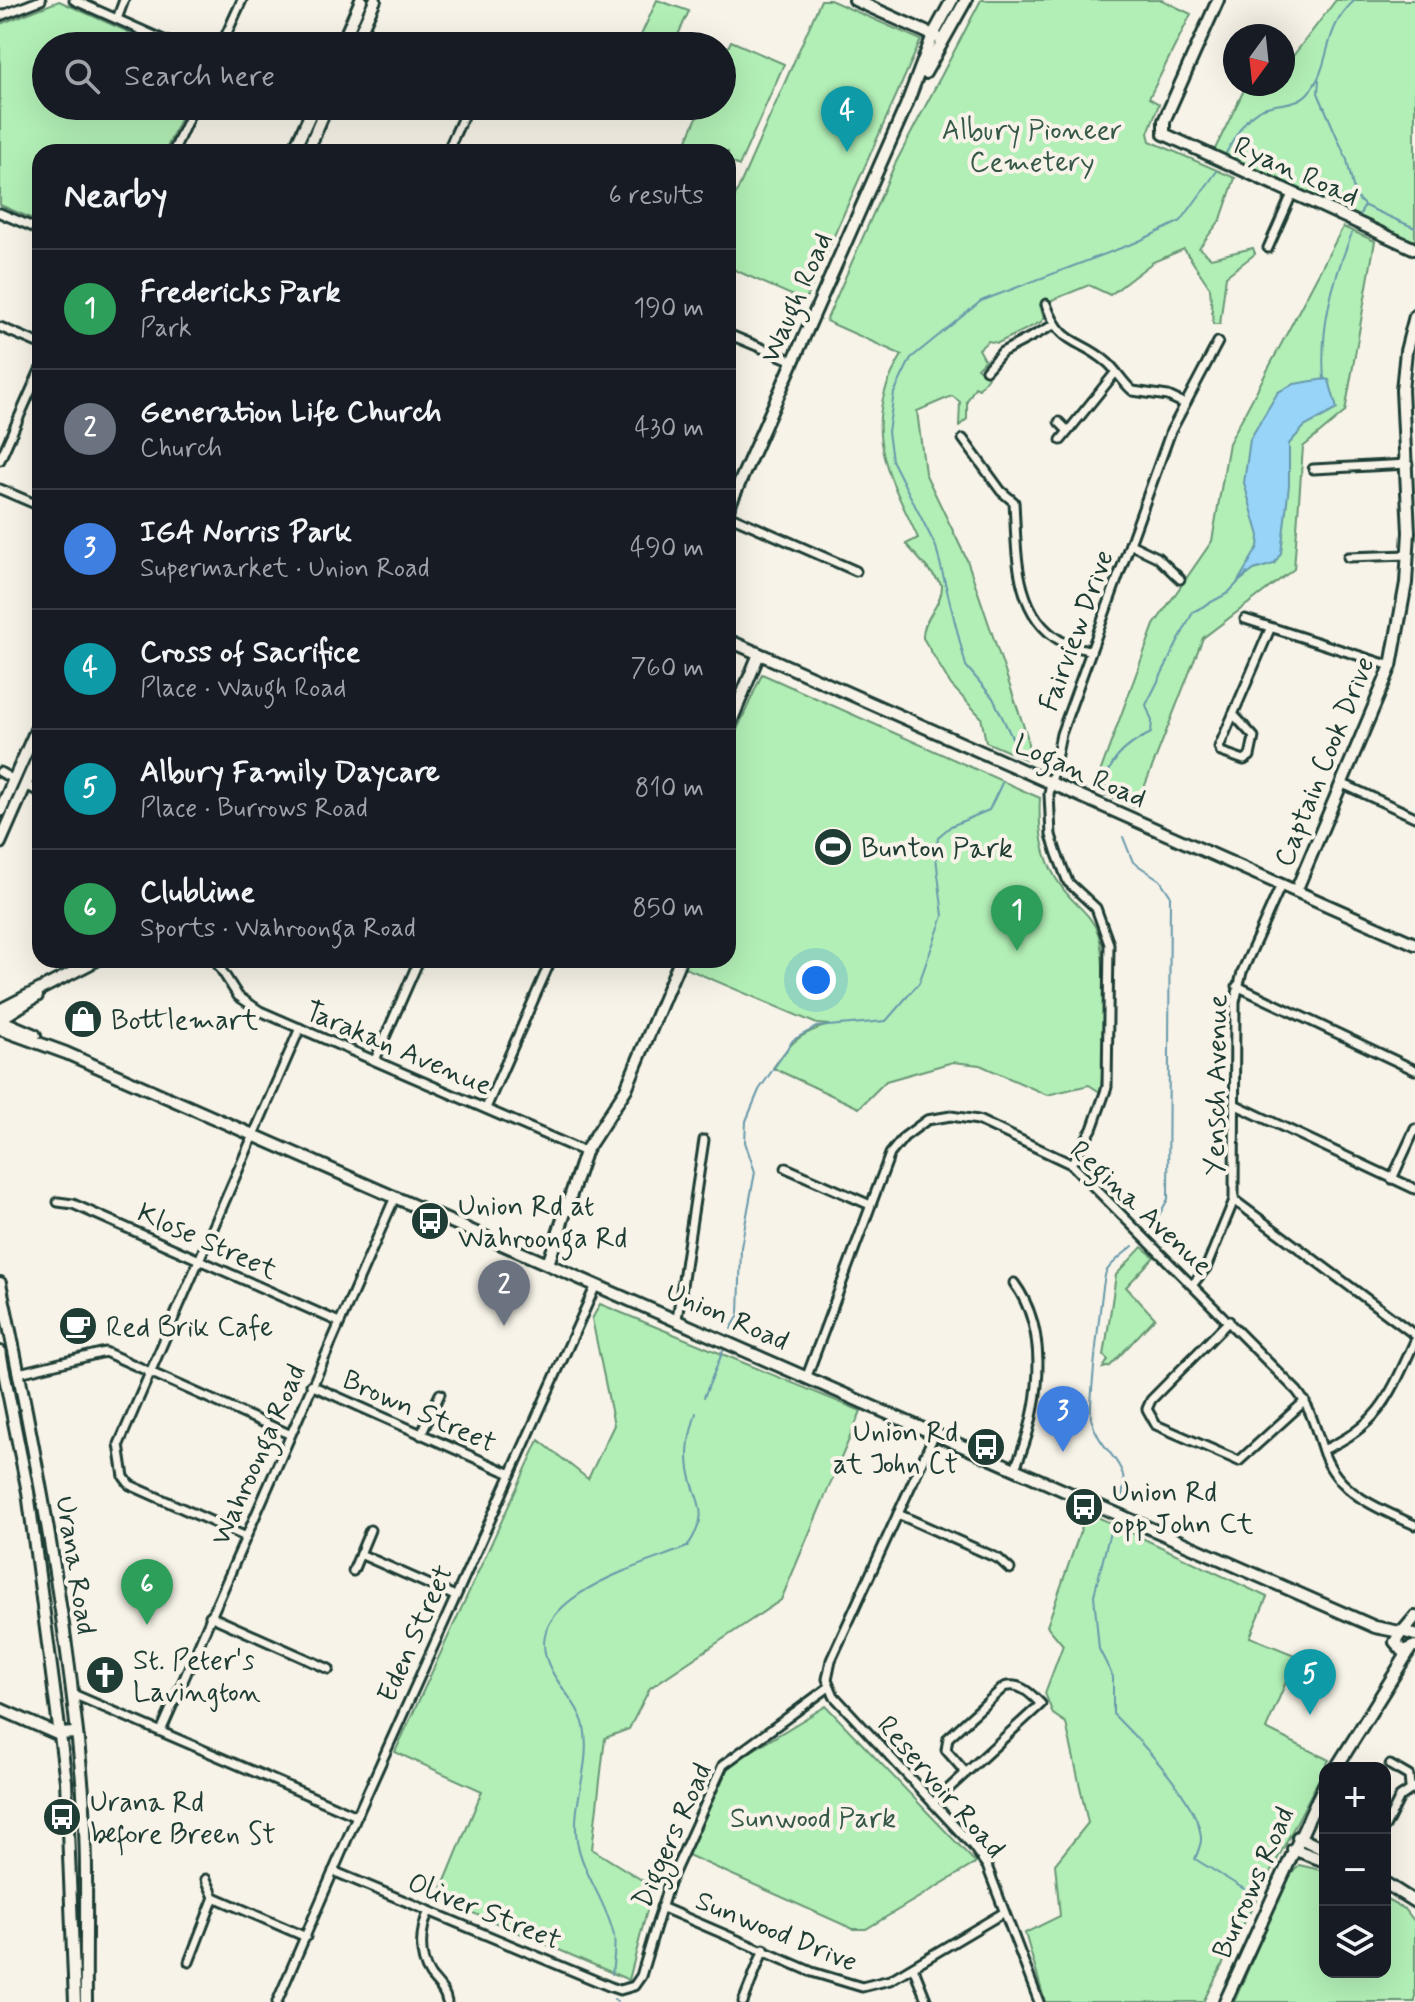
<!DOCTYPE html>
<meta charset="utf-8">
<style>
body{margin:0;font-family:Mynerve,sans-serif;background:#242831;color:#f1f3f6}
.controls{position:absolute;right:24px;bottom:24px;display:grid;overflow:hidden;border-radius:16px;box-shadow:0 8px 32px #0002}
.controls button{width:72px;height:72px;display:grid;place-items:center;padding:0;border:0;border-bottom:2px solid #363941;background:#171b24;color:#f1f3f6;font:40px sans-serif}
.compass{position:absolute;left:1223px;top:24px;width:72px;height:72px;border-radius:50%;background:#171b24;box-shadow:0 8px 32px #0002;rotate:195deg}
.you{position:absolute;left:816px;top:980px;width:28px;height:28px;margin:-20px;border:6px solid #fff;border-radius:50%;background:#1a73e8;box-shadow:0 0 0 12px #1a73e833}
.badge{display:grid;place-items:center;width:52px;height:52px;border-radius:50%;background:#92a19f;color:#fff;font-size:26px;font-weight:700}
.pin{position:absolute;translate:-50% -66px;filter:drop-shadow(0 2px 4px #0008)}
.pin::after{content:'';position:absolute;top:42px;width:28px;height:24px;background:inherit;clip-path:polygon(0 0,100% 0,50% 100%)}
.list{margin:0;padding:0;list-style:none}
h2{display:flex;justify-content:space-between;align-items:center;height:104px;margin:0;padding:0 32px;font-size:34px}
h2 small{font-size:26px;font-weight:400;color:#9ea1a6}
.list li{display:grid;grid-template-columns:52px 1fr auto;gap:24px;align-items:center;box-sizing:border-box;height:120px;padding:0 32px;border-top:2px solid #363941}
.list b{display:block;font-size:30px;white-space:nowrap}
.list p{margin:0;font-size:26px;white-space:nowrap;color:#9ea1a6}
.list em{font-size:26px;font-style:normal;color:#9ea1a6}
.icon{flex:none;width:44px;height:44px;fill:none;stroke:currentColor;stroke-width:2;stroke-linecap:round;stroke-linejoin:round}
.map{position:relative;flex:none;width:1415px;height:2002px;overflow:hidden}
.search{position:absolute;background:#171b24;box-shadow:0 8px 32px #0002;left:32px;top:32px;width:704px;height:88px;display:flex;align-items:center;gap:20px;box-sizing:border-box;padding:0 28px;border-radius:44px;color:#9ea1a6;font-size:30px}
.panel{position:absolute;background:#171b24;box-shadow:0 8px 32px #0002;left:32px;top:144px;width:704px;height:824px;border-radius:24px}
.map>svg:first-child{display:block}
.green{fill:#b2efb6;stroke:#689675;stroke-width:2}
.water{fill:#97d4f8;stroke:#6798aa;stroke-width:2}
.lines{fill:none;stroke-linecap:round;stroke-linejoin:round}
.stream{stroke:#6798aa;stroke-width:2}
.street-casing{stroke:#1f3d34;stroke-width:13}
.secondary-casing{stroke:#1f3d34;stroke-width:16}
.street{stroke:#f7f3e8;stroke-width:7}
.secondary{stroke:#f7f3e8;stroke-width:10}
.labels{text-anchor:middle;stroke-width:8;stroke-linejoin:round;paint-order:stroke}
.park-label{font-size:28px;fill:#355848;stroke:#f7f3e8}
.street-label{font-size:28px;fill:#1f3d34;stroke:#f7f3e8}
.poi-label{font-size:28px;fill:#1f3d34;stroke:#f7f3e8;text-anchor:start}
</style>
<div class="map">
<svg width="1415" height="2002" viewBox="0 0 1415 2002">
<rect width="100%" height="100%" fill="#f7f3e8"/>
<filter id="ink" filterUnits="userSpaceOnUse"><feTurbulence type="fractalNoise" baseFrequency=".0125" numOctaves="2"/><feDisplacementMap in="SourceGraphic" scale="16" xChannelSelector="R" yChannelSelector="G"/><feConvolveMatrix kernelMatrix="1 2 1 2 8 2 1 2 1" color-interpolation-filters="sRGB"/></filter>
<g filter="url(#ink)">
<g class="green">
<path d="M 657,0 L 689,11 L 673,46 L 637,44 Z"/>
<path d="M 821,0 L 830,0 L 921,40 L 805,301 L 728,267 L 728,212 Z"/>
<path d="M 981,0 L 1162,0 L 1191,14 L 1149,98 L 1159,104 L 1148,133 L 1150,141 L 1235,178 L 1221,219 L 1199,248 L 1211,258 L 1253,248 L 1255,254 L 1226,276 L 1220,324 L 1213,324 L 1210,288 L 1184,249 L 1153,262 L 1110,295 L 1089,285 L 1040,305 L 1044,318 L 1041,322 L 998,343 L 988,341 L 979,349 L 985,360 L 977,368 L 988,377 L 979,389 L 975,387 L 967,401 L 967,419 L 959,426 L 960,402 L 952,396 L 917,411 L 925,473 L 967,560 L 1027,736 L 1030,761 L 986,742 L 981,717 L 951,685 L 923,638 C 922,618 943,605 942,585 L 906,544 L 918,538 C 887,471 858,426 902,355 L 826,321 L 895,164 Z"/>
<path d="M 1336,0 L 1415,0 L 1415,242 L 1213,153 L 1246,86 L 1264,93 L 1271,84 L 1283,84 L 1283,69 Z"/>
<path d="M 59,1 L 160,46 L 46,46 L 46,106 L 186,106 L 165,152 L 40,152 L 40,222 L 0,205 L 0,24 Z"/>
<path d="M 731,41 L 784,64 L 739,166 L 728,161 L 728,152 L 707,152 L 686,142 L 702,106 L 722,106 L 722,60 Z"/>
<path d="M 1343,227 L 1375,241 L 1345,412 L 1303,447 L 1294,569 L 1203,638 L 1136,808 L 1094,789 L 1154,625 L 1212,541 L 1229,443 Z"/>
<path d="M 762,674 L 1040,798 C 1038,828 1043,861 1061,886 C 1072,903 1091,913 1098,933 C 1107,957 1105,1066 1100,1092 L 1089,1085 L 1047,1095 L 980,1065 L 953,1062 L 886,1081 L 859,1108 L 773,1068 C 791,1042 799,1033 829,1025 L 817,1024 L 683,967 L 686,960 L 728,960 L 728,750 Z"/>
<path d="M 1142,1247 L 1154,1257 L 1126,1287 L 1155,1318 L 1110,1366 L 1103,1368 L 1108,1360 L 1104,1356 L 1116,1275 Z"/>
<path d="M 600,1304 L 861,1411 L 781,1600 L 650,1688 L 629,1729 L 605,1738 L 592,1849 L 653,1887 L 629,1980 L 438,1898 L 482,1791 L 395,1752 L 539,1440 L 588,1479 L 614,1425 L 592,1319 Z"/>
<path d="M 1087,1512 L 1267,1597 L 1250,1637 L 1297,1656 L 1266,1729 L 1329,1760 L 1203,2002 L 1045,2002 L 1025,1933 L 1060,1916 L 1055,1864 L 1088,1823 L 1066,1723 L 1053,1714 L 1045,1693 L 1063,1645 L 1047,1626 Z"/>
<path d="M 826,1706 L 976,1863 L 866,1929 L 853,1929 L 688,1855 L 727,1766 Z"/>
<path d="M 1299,1865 L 1325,1871 L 1325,1972 L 1385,1972 L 1385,1898 L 1405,1909 L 1415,1922 L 1415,2002 L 1234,2002 L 1287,1880 Z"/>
</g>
<path class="water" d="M 1325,379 L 1329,380 L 1337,409 L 1304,427 L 1289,444 L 1289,485 L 1281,553 L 1274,564 L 1254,570 L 1237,583 L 1258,547 L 1259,536 L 1244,483 L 1250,439 L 1278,392 L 1294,384 Z"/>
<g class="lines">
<g class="stream">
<path d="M 1319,80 L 1318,93 L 1347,160 L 1355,196 L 1364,205 L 1359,217"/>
<path d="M 1226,153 C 1234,139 1246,115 1261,109 C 1276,102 1296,106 1308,93 C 1333,66 1320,31 1355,0"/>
<path d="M 1365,206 L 1415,228"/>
<path d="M 1324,380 C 1320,326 1332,283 1352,233"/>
<path d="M 1016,746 L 993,698 L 966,666 L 936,547 L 892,460 L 888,432 L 894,393 L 911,358 L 981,301 L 1137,242 L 1181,221 L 1217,171"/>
<path d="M 1105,796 C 1104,763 1124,746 1151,733 L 1152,721 L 1146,705 L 1193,612 L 1228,593 L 1247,573"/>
<path d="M 1123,837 L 1133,862 L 1160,880 L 1170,895 L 1168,1199 L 1152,1228"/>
<path d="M 731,1329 L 739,1315 L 741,1247 L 755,1172 L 745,1142 L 746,1121 L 759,1090 L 793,1040 L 816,1027 L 886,1021 L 919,983 L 943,916 L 936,857 L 938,837 L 951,826 L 989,810 L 1002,783"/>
<path d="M 704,1397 L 723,1351"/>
<path d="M 1119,1504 C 1137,1461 1100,1457 1091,1418 C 1089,1408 1102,1282 1106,1272 C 1111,1263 1125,1253 1133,1246"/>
<path d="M 1113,1520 L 1094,1595 L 1099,1649 L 1113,1677 L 1113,1714 C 1138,1739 1203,1805 1201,1841 C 1200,1847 1197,1854 1195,1859 L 1249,1892"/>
<path d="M 612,1974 C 613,1961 617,1944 613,1932 C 605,1900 583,1874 577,1841 C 571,1803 592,1765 584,1726 C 578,1701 553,1683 546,1657 C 527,1595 647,1564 687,1547 C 713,1508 695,1506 689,1469 C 686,1448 690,1433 696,1413"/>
<path d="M 614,1999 L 617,2002"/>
</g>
<g class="street-casing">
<g id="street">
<path d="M 74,0 L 177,46"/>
<path d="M 0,16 L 41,0"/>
<path d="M 117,19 L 124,0"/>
<path d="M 360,32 L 391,46"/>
<path d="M 221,46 L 242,0"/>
<path d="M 173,152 L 194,106"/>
<path d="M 447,152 L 468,106"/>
<path d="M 0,213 L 40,230"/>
<path d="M 1268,248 L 1292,194"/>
<path d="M 1046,304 C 1063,349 1079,337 1108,363 C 1117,371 1123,383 1133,391 L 1168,396 L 1183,403"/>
<path d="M 0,327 L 40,344"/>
<path d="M 728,334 L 793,361"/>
<path d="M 986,370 L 1002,352 L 1054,325"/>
<path d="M 1059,422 L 1068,431"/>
<path d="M 963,439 L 1001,491 L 1014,502 C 1017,549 1013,614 1061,641 C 1070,646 1082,648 1091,651"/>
<path d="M 1061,440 L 1115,373"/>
<path d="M 0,460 L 40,370"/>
<path d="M 1313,469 L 1408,464"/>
<path d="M 0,489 L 40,506"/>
<path d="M 728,515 L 856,571"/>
<path d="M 1130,544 L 1157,557 L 1180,579"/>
<path d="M 1348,557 L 1408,555"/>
<path d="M 1245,619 L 1391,666"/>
<path d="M 1233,714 L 1254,737 L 1250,756 L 1244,760 L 1221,752 L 1219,747 L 1270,629"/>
<path d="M 0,772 L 14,780"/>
<path d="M 1343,784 L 1415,817"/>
<path d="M 25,785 L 40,792"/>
<path d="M 215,960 L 238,996 L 260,1011 L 585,1152"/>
<path d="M 1237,986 L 1415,1070"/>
<path d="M 375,1060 L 419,960"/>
<path d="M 1234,1104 L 1415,1189"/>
<path d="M 486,1108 L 551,960"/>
<path d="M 1071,1164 L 1092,1129 L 1107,1087 L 1109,944 L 1096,908 L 1068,882 L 1057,854 L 1051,835 L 1049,794 L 1061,734 L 1171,431 L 1218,342"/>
<path d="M 786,1168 L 868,1204"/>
<path d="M 1392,1179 L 1415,1129"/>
<path d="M 1234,1200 L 1415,1335"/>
<path d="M 58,1202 L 73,1204 L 339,1322"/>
<path d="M 1014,1283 C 1052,1334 1039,1414 1015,1468"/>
<path d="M 1193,1284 L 1206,1268 L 1234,1200 L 1235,1002 L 1242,972 L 1281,885"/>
<path d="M 677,1319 L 704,1140"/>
<path d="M 1229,1321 L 1151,1400 L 1147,1409 L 1156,1425 L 1239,1461 L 1305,1401"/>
<path d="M 19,1373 L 105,1352 L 289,1434"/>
<path d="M 807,1376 L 890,1154 L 904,1137 L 927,1120 L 951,1116 L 978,1120 L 1071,1164 L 1297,1391 C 1312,1410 1316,1431 1324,1454 C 1339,1494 1379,1509 1415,1525"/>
<path d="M 311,1385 L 511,1474"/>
<path d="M 935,1433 L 831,1660 L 827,1679 L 834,1696 L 972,1845 L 987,1866 L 1039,2002"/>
<path d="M 421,1435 L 440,1394"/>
<path d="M 1323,1450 C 1380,1425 1390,1395 1415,1341"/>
<path d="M 898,1514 L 999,1559 L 1010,1569"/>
<path d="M 244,1536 L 130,1485 L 124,1477 L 119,1444 L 300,1028"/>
<path d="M 360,1554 L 455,1596"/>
<path d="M 353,1571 L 370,1530"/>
<path d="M 210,1616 L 329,1669"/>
<path d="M 73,1694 L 357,1816"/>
<path d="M 162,1729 L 395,1197"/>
<path d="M 1390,1765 L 1409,1776 L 1410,1787"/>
<path d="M 933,1803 L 1041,1704 C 1031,1694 1020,1682 1004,1687 L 948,1738 L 946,1750 L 966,1773"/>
<path d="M 1385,1827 L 1400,1797 L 1415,1787"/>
<path d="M 333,1871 L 611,1987 L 620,1990 L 634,1986 L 641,1976 L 668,1886 L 723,1765 L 829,1687"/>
<path d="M 206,1879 L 214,1897 L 306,1937"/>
<path d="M 661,1907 L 812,1972 L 862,1987 L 890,1980 L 1003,1913"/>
<path d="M 429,1911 C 420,1930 418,1957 430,1975 C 437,1984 445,1990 447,2002"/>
<path d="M 189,1962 L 214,1897"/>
<path d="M 913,1967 L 927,2002"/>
<path d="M 277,2002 L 357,1816 L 596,1285"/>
<path d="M 743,2002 L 764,1949"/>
</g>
</g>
<g class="secondary-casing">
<g id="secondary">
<path d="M 855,0 L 937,37"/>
<path d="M 1218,0 L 1164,121 L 1164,134 L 1415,249"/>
<path d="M 341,46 L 361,0"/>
<path d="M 354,46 L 375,0"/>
<path d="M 925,73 L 966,0"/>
<path d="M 293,152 L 314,106"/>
<path d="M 307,152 L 327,106"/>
<path d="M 728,509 L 906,106 L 933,35 L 952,0"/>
<path d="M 728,640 L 1415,944"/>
<path d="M 728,729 L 759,654"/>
<path d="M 0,811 L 40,721"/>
<path d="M 0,843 L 40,752"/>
<path d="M 1296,891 L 1391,666 L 1406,583 L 1409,532 L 1402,390 L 1406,351 L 1415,316"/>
<path d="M 0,1010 L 97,960"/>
<path d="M 0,1019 L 37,996"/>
<path d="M 0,1020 L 35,1035"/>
<path d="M 0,1029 L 66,1053 L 1375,1627 L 1400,1632"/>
<path d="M 548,1264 L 585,1152 L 626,1089 L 680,960"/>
<path d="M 0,1283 C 34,1444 65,1607 81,1770 C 89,1847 85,1925 86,2002"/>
<path d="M 0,1352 L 28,1492 L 66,1781 L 75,2002"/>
<path d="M 1404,1630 L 1415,1617"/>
<path d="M 1415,1635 L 1402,1631 L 1395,1642 L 1403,1651 L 1415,1646"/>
<path d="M 0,1709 L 57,1734 L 76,1733"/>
<path d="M 1336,1768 L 1409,1651"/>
<path d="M 1298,1837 L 1325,1850"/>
<path d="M 1293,1849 L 1325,1861"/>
<path d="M 1385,1883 L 1415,1902"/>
<path d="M 1225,2002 L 1325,1783"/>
</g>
</g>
<use href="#street" class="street"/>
<use href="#secondary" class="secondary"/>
</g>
</g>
<defs>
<g id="stadium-disc" transform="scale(2)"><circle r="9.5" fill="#1f3d34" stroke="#f7f3e8"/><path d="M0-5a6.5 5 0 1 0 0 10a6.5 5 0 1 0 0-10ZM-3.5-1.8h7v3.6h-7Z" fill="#fff"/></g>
<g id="shop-disc" transform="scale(2)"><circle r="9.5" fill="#1f3d34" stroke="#f7f3e8"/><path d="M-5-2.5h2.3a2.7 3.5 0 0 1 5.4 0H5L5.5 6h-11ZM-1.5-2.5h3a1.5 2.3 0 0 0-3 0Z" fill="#fff"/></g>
<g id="bus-disc" transform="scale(2)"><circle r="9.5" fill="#1f3d34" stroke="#f7f3e8"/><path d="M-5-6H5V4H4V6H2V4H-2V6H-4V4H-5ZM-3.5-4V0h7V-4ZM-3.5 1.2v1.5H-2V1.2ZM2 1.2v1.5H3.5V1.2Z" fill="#fff"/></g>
<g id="cafe-disc" transform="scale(2)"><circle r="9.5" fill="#1f3d34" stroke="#f7f3e8"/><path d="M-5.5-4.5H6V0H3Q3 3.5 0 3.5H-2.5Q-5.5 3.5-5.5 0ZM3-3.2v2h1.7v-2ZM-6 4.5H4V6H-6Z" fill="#fff"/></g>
<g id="church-disc" transform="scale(2)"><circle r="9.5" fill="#1f3d34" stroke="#f7f3e8"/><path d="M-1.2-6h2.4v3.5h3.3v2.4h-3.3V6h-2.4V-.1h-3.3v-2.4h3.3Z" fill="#fff"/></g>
</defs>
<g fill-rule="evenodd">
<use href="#stadium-disc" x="833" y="847"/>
<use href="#shop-disc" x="83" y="1019"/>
<use href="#bus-disc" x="430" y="1221"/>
<use href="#cafe-disc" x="78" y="1326"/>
<use href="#bus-disc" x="986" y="1447"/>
<use href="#bus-disc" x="1084" y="1507"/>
<use href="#church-disc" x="105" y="1675"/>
<use href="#bus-disc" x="62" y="1817"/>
</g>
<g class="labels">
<g class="park-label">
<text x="1032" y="139">Albury Pioneer<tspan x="1032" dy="32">Cemetery</tspan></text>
<text x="813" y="1827">Sunwood Park</text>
</g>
<g class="street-label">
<text transform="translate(1297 170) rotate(24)" y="10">Ryan Road</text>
<text transform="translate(795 297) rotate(-66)" y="10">Waugh Road</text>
<text transform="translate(1075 630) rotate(-70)" y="10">Fairview Drive</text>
<text transform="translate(1323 761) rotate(-68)" y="10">Captain Cook Drive</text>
<text transform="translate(1081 770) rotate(24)" y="10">Logan Road</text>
<text transform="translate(399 1047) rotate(23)" y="10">Tarakan Avenue</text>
<text transform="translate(1215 1085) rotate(-89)" y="10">Yensch Avenue</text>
<text transform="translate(1142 1207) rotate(43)" y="10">Regina Avenue</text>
<text transform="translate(208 1240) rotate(24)" y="10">Klose Street</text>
<text transform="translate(728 1315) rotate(24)" y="10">Union Road</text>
<text transform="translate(420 1410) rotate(24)" y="10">Brown Street</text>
<text transform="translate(257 1454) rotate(-66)" y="10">Wahroonga Road</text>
<text transform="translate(77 1565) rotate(81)" y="10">Urana Road</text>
<text transform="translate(414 1633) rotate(-66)" y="10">Eden Street</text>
<text transform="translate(942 1786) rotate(49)" y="10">Reservoir Road</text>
<text transform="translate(671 1835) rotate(-66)" y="10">Diggers Road</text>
<text transform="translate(1252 1882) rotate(-66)" y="10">Burrows Road</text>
<text transform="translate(485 1910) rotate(22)" y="10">Oliver Street</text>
<text transform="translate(777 1930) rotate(22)" y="10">Sunwood Drive</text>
</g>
<g class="poi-label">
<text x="861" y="857">Bunton Park</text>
<text x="111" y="1029">Bottlemart</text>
<text x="458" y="1215">Union Rd at<tspan x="458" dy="32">Wahroonga Rd</tspan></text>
<text x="106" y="1336">Red Brik Cafe</text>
<text x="958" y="1441" text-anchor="end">Union Rd<tspan x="958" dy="32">at John Ct</tspan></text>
<text x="1112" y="1501">Union Rd<tspan x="1112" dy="32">opp John Ct</tspan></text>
<text x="133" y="1669">St. Peter's<tspan x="133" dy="32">Lavington</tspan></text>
<text x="90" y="1811">Urana Rd<tspan x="90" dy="32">before Breen St</tspan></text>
</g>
</g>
</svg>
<div class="controls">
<button>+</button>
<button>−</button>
<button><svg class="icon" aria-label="layers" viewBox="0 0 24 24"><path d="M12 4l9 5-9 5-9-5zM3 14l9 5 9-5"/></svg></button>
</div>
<svg class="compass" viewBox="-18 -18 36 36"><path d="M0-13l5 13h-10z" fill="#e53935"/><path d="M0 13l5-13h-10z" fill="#9ea1a6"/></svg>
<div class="you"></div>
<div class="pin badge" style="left:1017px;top:951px;background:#2e9e5b">1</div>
<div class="pin badge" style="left:504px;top:1326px;background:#6b7280">2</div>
<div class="pin badge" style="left:1063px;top:1452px;background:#3f7fe0">3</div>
<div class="pin badge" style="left:847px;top:152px;background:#0f9aa8">4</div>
<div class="pin badge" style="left:1310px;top:1715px;background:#0f9aa8">5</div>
<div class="pin badge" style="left:147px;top:1625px;background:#2e9e5b">6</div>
<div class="search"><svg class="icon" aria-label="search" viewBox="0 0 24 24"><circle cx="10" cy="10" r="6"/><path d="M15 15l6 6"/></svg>Search here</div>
<section class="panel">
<h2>Nearby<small>6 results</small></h2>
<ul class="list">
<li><span class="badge" style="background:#2e9e5b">1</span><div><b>Fredericks Park</b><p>Park</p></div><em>190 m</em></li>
<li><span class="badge" style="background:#6b7280">2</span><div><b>Generation Life Church</b><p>Church</p></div><em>430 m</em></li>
<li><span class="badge" style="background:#3f7fe0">3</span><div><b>IGA Norris Park</b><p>Supermarket · Union Road</p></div><em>490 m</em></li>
<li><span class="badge" style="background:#0f9aa8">4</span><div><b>Cross of Sacrifice</b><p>Place · Waugh Road</p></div><em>760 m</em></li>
<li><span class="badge" style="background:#0f9aa8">5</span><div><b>Albury Family Daycare</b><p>Place · Burrows Road</p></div><em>810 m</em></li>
<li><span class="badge" style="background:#2e9e5b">6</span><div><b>Clublime</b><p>Sports · Wahroonga Road</p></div><em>850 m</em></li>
</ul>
</section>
</div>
